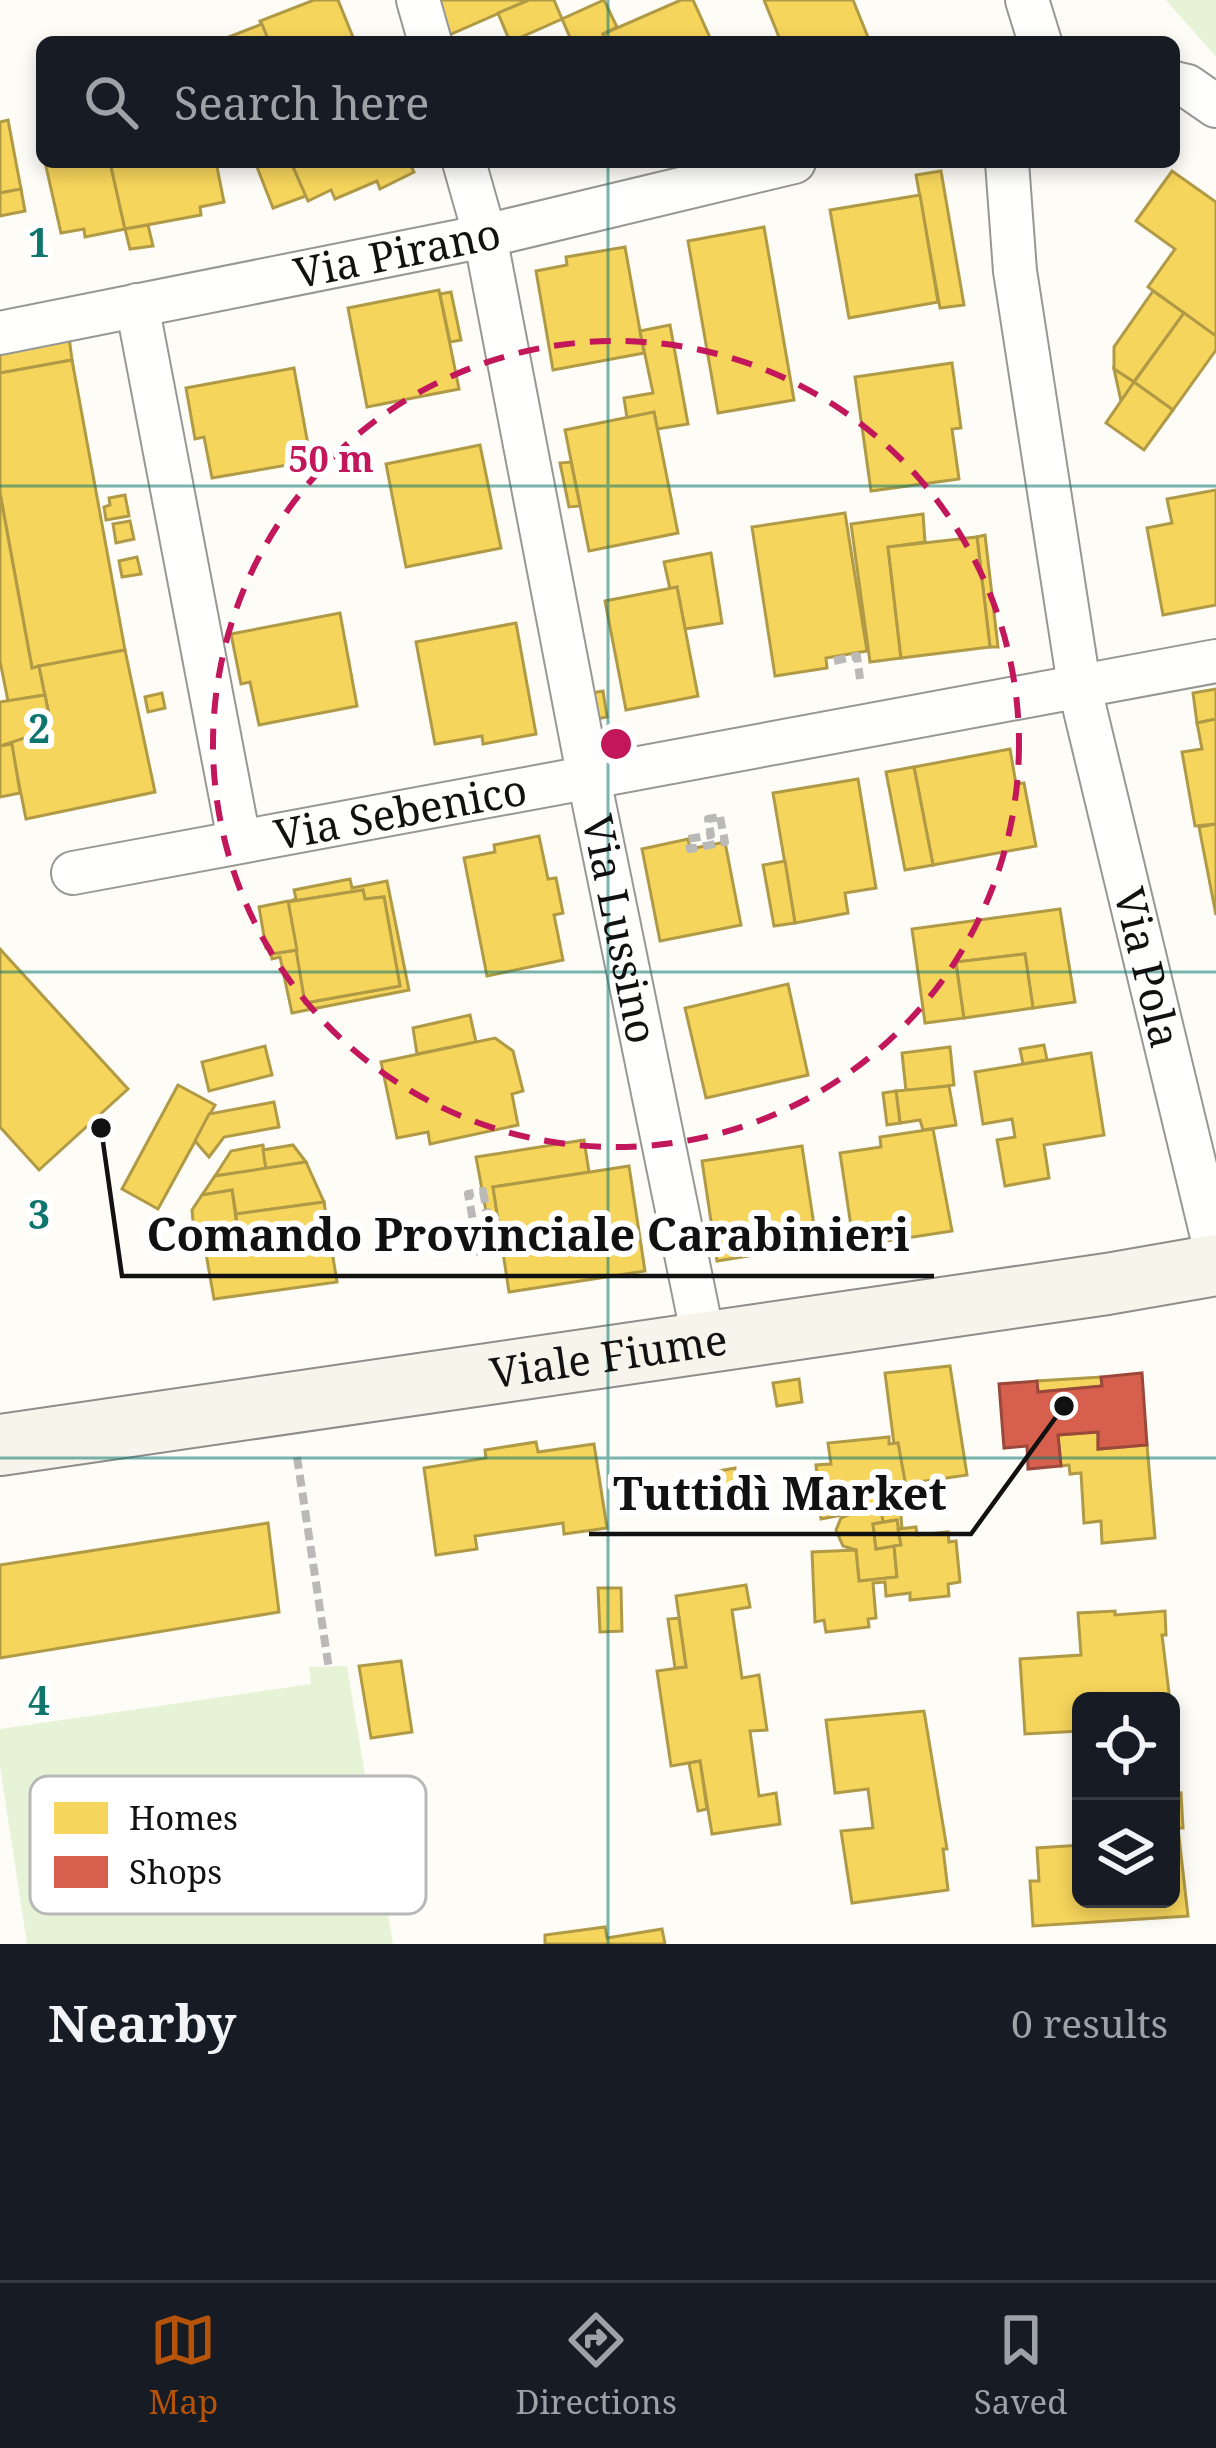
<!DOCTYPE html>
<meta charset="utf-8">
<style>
body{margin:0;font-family:"Noto Serif",serif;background:#20242c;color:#f1f3f6}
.controls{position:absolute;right:36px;bottom:36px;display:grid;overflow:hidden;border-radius:18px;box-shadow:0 6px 18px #0003}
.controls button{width:108px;height:108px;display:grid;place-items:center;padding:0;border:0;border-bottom:3px solid #363941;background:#171b24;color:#f1f3f6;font:60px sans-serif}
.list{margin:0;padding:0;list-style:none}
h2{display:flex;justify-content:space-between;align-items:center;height:156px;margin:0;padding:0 48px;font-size:51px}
h2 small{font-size:39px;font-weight:400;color:#9ea1a6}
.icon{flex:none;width:66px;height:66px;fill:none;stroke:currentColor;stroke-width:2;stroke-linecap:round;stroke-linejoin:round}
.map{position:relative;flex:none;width:1216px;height:1944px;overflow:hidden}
.search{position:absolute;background:#171b24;box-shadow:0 6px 18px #0003;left:36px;right:36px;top:36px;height:132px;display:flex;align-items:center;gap:30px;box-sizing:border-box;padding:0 42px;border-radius:18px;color:#9ea1a6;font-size:45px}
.sheet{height:336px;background:#171b24}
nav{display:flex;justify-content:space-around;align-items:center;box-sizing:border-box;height:168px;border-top:3px solid #363941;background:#171b24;font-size:33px;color:#9ea1a6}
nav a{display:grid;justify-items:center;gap:6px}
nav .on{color:#b45309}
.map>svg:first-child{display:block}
.green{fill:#e7f3d7}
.homes{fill:#f6d55c;stroke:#b19a46;stroke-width:3}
.shops{fill:#d6604d;stroke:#9b483b;stroke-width:3}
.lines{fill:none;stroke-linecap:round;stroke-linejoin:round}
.street-casing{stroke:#979795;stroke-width:46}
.secondary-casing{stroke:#8e8d8b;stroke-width:64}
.path{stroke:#b9b9b8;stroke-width:8;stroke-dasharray:12 6;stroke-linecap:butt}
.street{stroke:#fffffe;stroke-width:42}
.secondary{stroke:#f6f4eb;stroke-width:60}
.grid{fill:none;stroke:#0f766e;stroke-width:3;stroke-opacity:0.55}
.ring{fill:none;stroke:#c2185b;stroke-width:6;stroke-dasharray:21 15}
.labels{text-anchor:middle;stroke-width:12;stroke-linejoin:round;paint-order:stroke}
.street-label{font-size:42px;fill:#111;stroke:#fff}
.key{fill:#fff;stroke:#b8b8b8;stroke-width:3}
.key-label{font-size:33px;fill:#111}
.grid-label{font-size:39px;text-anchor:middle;font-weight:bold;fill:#0f766e;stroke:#fff;stroke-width:12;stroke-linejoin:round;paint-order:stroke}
.centre{fill:#c2185b;stroke:#fff;stroke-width:6}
.ring-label{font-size:36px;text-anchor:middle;font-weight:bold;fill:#c2185b;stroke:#fff;stroke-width:12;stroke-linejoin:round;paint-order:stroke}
.leader{fill:none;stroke:#111;stroke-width:4.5}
.callout-dot{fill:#111;stroke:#fff;stroke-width:4.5}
.callout-label{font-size:45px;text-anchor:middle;font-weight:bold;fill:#111;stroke:#fff;stroke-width:12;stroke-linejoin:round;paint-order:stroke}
</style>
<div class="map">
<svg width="1216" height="1944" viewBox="0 0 1216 1944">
<rect width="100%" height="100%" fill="#fdfcf7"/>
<g class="green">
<path d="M 1166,0 L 1216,0 L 1216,57 Z"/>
<path d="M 347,1666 L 393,1944 L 27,1944 L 0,1766 L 0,1729 L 311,1684 L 309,1667 Z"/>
</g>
<g class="homes">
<path d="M 314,0 L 338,0 L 355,42 L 269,42 L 260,21 Z"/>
<path d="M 434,0 L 529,0 L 449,35 Z"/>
<path d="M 529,0 L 554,0 L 562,19 L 510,42 L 498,13 Z"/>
<path d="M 604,0 L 617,27 L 603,34 L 607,42 L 572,42 L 562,19 Z"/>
<path d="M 681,0 L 693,0 L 712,42 L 607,42 L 603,34 Z"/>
<path d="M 764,0 L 853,0 L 870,42 L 781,42 Z"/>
<path d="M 262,24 L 269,42 L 216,42 Z"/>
<path d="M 8,120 L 21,189 L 0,193 L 0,122 Z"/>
<path d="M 45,162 L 110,162 L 125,229 L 85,237 L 84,229 L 61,233 Z"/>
<path d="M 110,162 L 216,162 L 224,202 L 200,207 L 201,215 L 125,229 Z"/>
<path d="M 255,162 L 291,162 L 306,196 L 273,208 Z"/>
<path d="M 291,162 L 409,162 L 414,172 L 380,189 L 377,181 L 335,199 L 331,190 L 308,201 Z"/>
<path d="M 941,171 L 964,305 L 940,308 L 916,175 Z"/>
<path d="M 1172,171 L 1216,202 L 1216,336 L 1148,287 L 1175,249 L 1136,221 Z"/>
<path d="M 21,189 L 25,211 L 0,216 L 0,193 Z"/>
<path d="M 920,195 L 938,302 L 849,318 L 830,210 Z"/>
<path d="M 148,225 L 153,246 L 130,249 L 125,229 Z"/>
<path d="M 764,227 L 794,400 L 718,413 L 688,241 Z"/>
<path d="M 625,247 L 644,353 L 553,370 L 536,271 L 567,265 L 566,257 Z"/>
<path d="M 439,290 L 459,389 L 367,407 L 348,308 Z"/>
<path d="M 1153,291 L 1184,313 L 1134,382 L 1114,369 L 1114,347 Z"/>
<path d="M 451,292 L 461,340 L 450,342 L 440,294 Z"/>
<path d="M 1184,313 L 1216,336 L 1216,350 L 1173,410 L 1134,382 Z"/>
<path d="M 670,325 L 688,424 L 657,429 L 654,412 L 627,418 L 624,398 L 653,393 L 640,331 Z"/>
<path d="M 68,329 L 72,360 L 0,373 L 0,340 Z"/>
<path d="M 72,360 L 125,650 L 32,668 L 0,493 L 0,373 Z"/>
<path d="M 952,363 L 961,428 L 952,429 L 959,479 L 871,491 L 855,377 Z"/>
<path d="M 294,368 L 311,461 L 212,478 L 204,437 L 195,439 L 186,388 Z"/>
<path d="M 1114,369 L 1134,382 L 1121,401 Z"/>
<path d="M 1134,382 L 1173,410 L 1144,450 L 1106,423 Z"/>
<path d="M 654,412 L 678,533 L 589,551 L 565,430 Z"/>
<path d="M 480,445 L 501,548 L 406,567 L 386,464 Z"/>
<path d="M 571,462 L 580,506 L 569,507 L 560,463 Z"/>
<path d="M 1216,490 L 1216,605 L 1163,615 L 1147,528 L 1172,523 L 1167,499 Z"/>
<path d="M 0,493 L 32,668 L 39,666 L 45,695 L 8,701 L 0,661 Z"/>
<path d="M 125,495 L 129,516 L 106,520 L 104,507 L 110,505 L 109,498 Z"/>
<path d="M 845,513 L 867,651 L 826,658 L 827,668 L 775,676 L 752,527 Z"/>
<path d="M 923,514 L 925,542 L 888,547 L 901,658 L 870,662 L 851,524 Z"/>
<path d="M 130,521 L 134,539 L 116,543 L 113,524 Z"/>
<path d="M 985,535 L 998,647 L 990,647 L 977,537 Z"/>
<path d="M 977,537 L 990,647 L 901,658 L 888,547 Z"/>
<path d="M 711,553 L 722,623 L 685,629 L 677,587 L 670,589 L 664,562 Z"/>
<path d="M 137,557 L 141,574 L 122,577 L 119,561 Z"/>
<path d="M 677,587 L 698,696 L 626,710 L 605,601 Z"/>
<path d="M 340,613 L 357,706 L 259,725 L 250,682 L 241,684 L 231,634 Z"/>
<path d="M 516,623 L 536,734 L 483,744 L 482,736 L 435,744 L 416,642 Z"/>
<path d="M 125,650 L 155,792 L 26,819 L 10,739 L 43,732 L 39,716 L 49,715 L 39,666 Z"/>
<path d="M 1216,689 L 1216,719 L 1197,723 L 1193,693 Z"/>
<path d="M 603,691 L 607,717 L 596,719 L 592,693 Z"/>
<path d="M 162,693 L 165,708 L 148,712 L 145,697 Z"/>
<path d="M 45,695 L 49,715 L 39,716 L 43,732 L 0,746 L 0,702 Z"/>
<path d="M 1216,719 L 1216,824 L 1195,826 L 1182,752 L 1202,749 L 1197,723 Z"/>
<path d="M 12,744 L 20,793 L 0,797 L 0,746 Z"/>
<path d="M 1010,749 L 1016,784 L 1024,783 L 1036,846 L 933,865 L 914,767 Z"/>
<path d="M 914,767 L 933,865 L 905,870 L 886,772 Z"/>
<path d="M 858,779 L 876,888 L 845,893 L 848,913 L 795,923 L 773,793 Z"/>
<path d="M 1216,824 L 1216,915 L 1199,827 Z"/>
<path d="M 539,836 L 548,879 L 556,878 L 563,913 L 554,915 L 563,960 L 487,976 L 464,858 L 495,852 L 494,845 Z"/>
<path d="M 688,839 L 690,849 L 725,842 L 741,925 L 660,941 L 642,849 Z"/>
<path d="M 785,861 L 795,923 L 774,926 L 763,865 Z"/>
<path d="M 350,879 L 352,888 L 387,881 L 409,990 L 292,1013 L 280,957 L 272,959 L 271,954 L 297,950 L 305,1003 L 400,986 L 384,897 L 365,899 L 363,890 L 288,902 L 296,899 L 294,890 Z"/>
<path d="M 363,890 L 365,899 L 384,897 L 400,986 L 305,1003 L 288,902 Z"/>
<path d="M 288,901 L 297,950 L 271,954 L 270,947 L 266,948 L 259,907 Z"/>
<path d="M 1060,909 L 1075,1002 L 1033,1008 L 1025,954 L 956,962 L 964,1018 L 925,1023 L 912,929 Z"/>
<path d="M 0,949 L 128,1089 L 39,1170 L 0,1127 Z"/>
<path d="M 1025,954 L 1033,1008 L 964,1018 L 956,962 Z"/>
<path d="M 788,984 L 808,1075 L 706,1098 L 685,1008 Z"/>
<path d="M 470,1015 L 476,1042 L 417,1054 L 413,1028 Z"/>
<path d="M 495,1038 L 513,1051 L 523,1091 L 512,1094 L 518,1125 L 430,1144 L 428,1132 L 397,1138 L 381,1062 Z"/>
<path d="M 1044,1045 L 1047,1060 L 1023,1064 L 1020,1049 Z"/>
<path d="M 265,1046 L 272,1075 L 209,1091 L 202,1062 Z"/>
<path d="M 950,1047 L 954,1085 L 906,1091 L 902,1053 Z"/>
<path d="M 1091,1053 L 1104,1135 L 1044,1145 L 1049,1178 L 1005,1186 L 997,1140 L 1015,1137 L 1012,1119 L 983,1124 L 975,1072 Z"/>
<path d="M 178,1085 L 215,1105 L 158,1209 L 122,1189 Z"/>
<path d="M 949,1086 L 956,1125 L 923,1130 L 920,1120 L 900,1123 L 896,1091 Z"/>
<path d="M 896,1091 L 900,1123 L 887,1125 L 883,1093 Z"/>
<path d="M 274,1102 L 279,1127 L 224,1137 L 209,1157 L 195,1141 L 209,1114 Z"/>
<path d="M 933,1129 L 952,1231 L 854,1246 L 840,1153 L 881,1147 L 880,1137 Z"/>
<path d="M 584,1140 L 589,1172 L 493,1187 L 503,1248 L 493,1249 L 476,1157 Z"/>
<path d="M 263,1145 L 266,1169 L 215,1176 L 231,1151 Z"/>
<path d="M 293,1145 L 306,1162 L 266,1169 L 263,1150 Z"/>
<path d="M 802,1146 L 817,1245 L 717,1261 L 702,1161 Z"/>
<path d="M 306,1162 L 324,1202 L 236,1214 L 232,1190 L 202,1195 L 215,1176 Z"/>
<path d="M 629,1166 L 645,1271 L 509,1292 L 493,1187 Z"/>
<path d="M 232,1190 L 237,1226 L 194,1232 L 192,1210 L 202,1195 Z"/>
<path d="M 324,1202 L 337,1282 L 214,1299 L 202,1231 L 237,1226 L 236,1214 Z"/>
<path d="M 950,1366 L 967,1475 L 905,1484 L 898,1443 L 894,1444 L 885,1373 Z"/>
<path d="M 1101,1377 L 1102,1386 L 1038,1392 L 1037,1381 Z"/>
<path d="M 799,1379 L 802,1402 L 777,1406 L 773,1383 Z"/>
<path d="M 1098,1432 L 1098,1449 L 1147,1445 L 1155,1538 L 1102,1543 L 1101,1521 L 1084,1523 L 1081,1473 L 1070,1474 L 1069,1465 L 1061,1466 L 1058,1435 Z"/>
<path d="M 889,1437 L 889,1444 L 898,1443 L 907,1492 L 899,1493 L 902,1528 L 898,1529 L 897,1520 L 883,1522 L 880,1504 L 852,1506 L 853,1513 L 821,1519 L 816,1465 L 831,1464 L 828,1443 Z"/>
<path d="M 536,1442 L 538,1452 L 594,1444 L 607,1528 L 564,1534 L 563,1523 L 475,1536 L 477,1549 L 436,1555 L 424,1468 L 486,1458 L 485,1450 Z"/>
<path d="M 735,1468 L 739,1488 L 717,1492 L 713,1472 Z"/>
<path d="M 880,1504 L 883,1522 L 873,1524 L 876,1549 L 894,1546 L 897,1577 L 859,1581 L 856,1550 L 843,1546 L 836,1530 L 841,1518 L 853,1513 L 852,1506 Z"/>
<path d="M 897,1520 L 901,1545 L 876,1549 L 873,1524 Z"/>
<path d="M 268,1523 L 279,1612 L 0,1658 L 0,1565 Z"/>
<path d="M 916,1527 L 917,1535 L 948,1532 L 949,1542 L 956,1541 L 960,1582 L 948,1584 L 949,1596 L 910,1600 L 910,1593 L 886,1596 L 885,1582 L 873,1583 L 876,1618 L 868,1619 L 869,1627 L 826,1632 L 824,1620 L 815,1622 L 812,1552 L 856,1550 L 859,1581 L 897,1577 L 894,1546 L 901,1545 L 898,1529 Z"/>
<path d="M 746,1585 L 750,1607 L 732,1610 L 742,1678 L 759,1675 L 767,1730 L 750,1731 L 759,1796 L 776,1793 L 780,1824 L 712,1834 L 700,1761 L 671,1766 L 657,1671 L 686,1667 L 676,1596 Z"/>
<path d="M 598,1588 L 621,1588 L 622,1631 L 600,1632 Z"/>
<path d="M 1115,1611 L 1115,1615 L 1165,1611 L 1166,1635 L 1162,1635 L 1170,1701 L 1081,1701 L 1081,1731 L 1025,1734 L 1020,1659 L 1081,1655 L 1078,1613 Z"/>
<path d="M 679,1618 L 686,1667 L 675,1668 L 668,1619 Z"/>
<path d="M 401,1661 L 412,1732 L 371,1738 L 359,1666 Z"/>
<path d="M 924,1711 L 947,1849 L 943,1849 L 948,1890 L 852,1903 L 841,1831 L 873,1828 L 868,1789 L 835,1793 L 826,1720 Z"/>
<path d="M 700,1761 L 707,1809 L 698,1811 L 689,1763 Z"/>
<path d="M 1181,1793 L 1183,1828 L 1178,1828 L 1188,1916 L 1033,1926 L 1030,1881 L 1039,1881 L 1037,1848 L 1081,1845 L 1081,1899 L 1171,1899 L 1171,1794 Z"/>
<path d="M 605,1927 L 607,1938 L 662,1929 L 665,1944 L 545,1944 L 545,1935 Z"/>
</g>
<path class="shops" d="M 1142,1373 L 1147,1445 L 1098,1449 L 1098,1432 L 1058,1435 L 1061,1466 L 1028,1469 L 1027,1446 L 1004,1448 L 999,1384 L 1037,1381 L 1038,1392 L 1102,1386 L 1101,1377 Z"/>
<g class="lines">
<g class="street-casing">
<g id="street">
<path d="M 418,0 L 430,42"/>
<path d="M 1027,0 L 1040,42"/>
<path d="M 1174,83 L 1187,86 L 1216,106"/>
<path id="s1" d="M 464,162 L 485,236 L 589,779 L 704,1342"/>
<path id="s2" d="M 1007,162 L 1015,271 L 1079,685 L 1216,1253"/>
<path d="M 137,305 L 239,840"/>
<path id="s3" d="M 0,333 L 485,236 L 794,162"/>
<path id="s4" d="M 73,873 L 1216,661"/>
</g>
</g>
<g class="secondary-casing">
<g id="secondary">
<path id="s5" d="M 0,1445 L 1107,1284 L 1216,1265"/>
</g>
</g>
<g class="path">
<path d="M 834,661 L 857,656 L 860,679"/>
<path d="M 720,817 L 725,842 L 690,849 L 688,839 L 711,835 L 708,819 Z"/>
<path d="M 483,1191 L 493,1249 L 479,1252 L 468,1194 Z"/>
<path d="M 297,1457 L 329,1669"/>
</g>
<use href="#street" class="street"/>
<use href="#secondary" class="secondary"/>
</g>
<path class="grid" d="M 608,0 L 608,42M 608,162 L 608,1944M 0,486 L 1216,486M 0,972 L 1216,972M 0,1458 L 1216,1458"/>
<circle class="ring" cx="616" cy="744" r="403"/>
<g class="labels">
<g class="street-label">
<text dy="15" stroke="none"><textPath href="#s3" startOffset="405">Via Pirano</textPath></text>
<text dy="15" stroke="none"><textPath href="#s4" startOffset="333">Via Sebenico</textPath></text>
<text dy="15" stroke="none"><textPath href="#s1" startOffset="783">Via Lussino</textPath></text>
<text dy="15" stroke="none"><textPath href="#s2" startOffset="819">Via Pola</textPath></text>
<text dy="15" stroke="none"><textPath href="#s5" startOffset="615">Viale Fiume</textPath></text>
</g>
</g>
<rect x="30" y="1776" width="396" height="138" rx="18" class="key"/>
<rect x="54" y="1802" width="54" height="32" fill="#f6d55c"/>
<rect x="54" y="1856" width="54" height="32" fill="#d6604d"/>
<g class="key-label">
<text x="129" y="1830">Homes</text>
<text x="129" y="1884">Shops</text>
</g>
<g class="grid-label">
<text x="39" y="257">1</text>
<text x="39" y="743">2</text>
<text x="39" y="1229">3</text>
<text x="39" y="1715">4</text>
</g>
<circle cx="616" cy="744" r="18" class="centre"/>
<g class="ring-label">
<text x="331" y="472">50 m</text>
</g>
<path class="leader" d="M101 1128L122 1276H934M1064 1406L971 1534H589"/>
<g class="callout-dot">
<circle cx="101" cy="1128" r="12"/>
<circle cx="1064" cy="1406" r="12"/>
</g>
<g class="callout-label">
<text x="528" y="1251">Comando Provinciale Carabinieri</text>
<text x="780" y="1510">Tuttidì Market</text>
</g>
</svg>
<div class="controls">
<button><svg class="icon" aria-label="locate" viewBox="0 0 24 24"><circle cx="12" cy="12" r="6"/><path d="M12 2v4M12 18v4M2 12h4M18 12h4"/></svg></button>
<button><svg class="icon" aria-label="layers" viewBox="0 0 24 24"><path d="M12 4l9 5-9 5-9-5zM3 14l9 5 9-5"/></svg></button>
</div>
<div class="search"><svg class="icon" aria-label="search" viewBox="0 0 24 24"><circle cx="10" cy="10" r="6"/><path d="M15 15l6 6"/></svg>Search here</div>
</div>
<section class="sheet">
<h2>Nearby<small>0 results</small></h2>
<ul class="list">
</ul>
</section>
<nav>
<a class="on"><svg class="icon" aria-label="map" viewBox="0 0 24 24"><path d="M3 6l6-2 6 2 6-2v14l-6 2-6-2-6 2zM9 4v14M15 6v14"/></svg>Map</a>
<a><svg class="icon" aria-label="directions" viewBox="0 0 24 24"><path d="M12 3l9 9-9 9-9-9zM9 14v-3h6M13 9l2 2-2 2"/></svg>Directions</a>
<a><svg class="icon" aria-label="saved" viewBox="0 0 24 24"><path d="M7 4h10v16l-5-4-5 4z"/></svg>Saved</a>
</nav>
